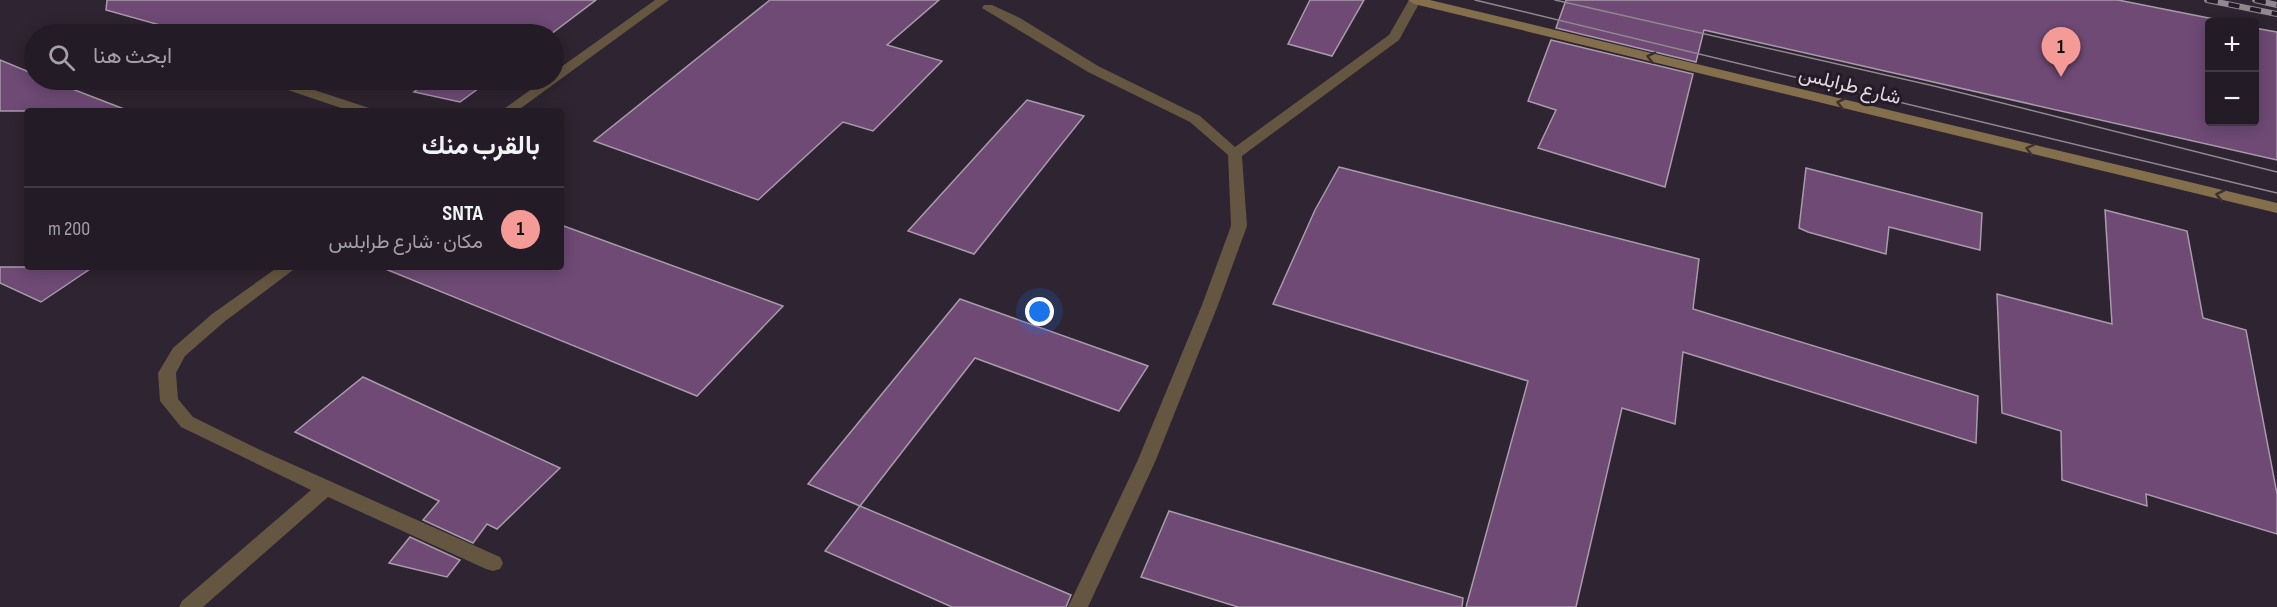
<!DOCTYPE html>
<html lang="ar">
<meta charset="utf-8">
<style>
body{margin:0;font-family:"Sofia Sans Condensed",Vazirmatn,sans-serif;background:#2f2832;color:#f1f3f6;direction:rtl}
.controls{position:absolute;right:18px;top:18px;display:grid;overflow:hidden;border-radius:6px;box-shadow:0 3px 15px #0003}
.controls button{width:54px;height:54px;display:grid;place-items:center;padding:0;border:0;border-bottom:2px solid #403942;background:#231b25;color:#f1f3f6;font:30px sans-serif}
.you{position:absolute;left:1040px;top:312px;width:21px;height:21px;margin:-15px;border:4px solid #fff;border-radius:50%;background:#1a73e8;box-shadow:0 0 0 9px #1a73e833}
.badge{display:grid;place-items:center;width:39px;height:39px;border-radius:50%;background:#f59b97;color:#111;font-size:20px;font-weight:700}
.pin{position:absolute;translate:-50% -50px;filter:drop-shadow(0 2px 3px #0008)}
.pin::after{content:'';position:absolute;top:32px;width:21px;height:18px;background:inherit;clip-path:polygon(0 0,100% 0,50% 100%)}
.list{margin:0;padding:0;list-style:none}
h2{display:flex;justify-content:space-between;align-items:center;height:78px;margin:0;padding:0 24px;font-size:26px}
h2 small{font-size:20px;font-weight:400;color:#a3a1a7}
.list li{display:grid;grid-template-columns:39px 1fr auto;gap:18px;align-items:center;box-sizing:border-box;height:84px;padding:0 24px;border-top:2px solid #403942}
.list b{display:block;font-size:22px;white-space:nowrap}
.list p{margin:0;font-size:20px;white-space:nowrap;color:#a3a1a7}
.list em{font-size:20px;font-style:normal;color:#a3a1a7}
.icon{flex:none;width:33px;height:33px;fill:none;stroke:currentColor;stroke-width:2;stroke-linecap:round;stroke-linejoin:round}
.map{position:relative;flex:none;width:2277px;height:607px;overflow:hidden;direction:ltr}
.search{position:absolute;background:#231b25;box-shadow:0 3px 15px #0003;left:24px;top:24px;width:540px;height:66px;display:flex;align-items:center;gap:15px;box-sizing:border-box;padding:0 21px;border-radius:33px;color:#a3a1a7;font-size:22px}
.panel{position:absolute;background:#231b25;box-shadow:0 3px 15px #0003;left:24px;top:108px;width:540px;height:162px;border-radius:6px;direction:rtl}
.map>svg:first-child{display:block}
.building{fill:#6e4a75;stroke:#a89baa;stroke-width:1.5}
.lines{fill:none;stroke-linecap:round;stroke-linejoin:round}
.service{fill:#645641;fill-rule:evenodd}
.secondary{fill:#846f4d;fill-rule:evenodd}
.tram{stroke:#918892;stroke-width:1.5}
.rail-casing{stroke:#918892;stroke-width:6}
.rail{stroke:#251b27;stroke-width:4;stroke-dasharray:11;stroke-linecap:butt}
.oneway{stroke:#3d3030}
.labels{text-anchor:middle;stroke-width:6;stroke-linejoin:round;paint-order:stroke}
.street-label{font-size:20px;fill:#dfd8e0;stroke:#251b27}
</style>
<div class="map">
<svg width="2277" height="607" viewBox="0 0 2277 607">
<rect width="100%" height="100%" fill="#2f2431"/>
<g class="building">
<path d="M 107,0 L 596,0 L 551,34 L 192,34 L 106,10 Z"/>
<path d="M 770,0 L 939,0 L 887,45 L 942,61 L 873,131 L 843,122 L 758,200 L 594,141 Z"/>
<path d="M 1310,0 L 1364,0 L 1332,56 L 1288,44 Z"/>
<path d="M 1566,0 L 2118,0 L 2229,22 L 2210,22 L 2210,122 L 2254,122 L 2254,28 L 2277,32 L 2277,160 L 1704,30 L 1696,62 L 1556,28 Z"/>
<path d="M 1551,40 L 1693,74 L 1665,187 L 1538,148 L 1556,110 L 1528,101 Z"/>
<path d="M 0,60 L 34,74 L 34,80 L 49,80 L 124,109 L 123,111 L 0,111 Z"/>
<path d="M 431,80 L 490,80 L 460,102 L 414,92 Z"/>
<path d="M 1027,100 L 1084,116 L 974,254 L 908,231 Z"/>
<path d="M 1339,167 L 1699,259 L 1693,309 L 1978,396 L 1976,443 L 1683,352 L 1675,424 L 1622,408 L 1576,607 L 1466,607 L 1528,381 L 1273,304 L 1315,210 Z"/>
<path d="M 1806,168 L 1982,213 L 1980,250 L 1889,227 L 1886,254 L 1808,232 L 1799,228 Z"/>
<path d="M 2105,210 L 2187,231 L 2203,318 L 2246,330 L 2277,494 L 2277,534 L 2146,494 L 2147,506 L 2062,480 L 2061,431 L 2002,413 L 1997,294 L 2112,324 Z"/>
<path d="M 561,225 L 783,306 L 697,396 L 383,268 L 561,267 Z"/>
<path d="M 0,267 L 93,267 L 41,302 L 0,283 Z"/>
<path d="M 960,299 L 1148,366 L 1119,411 L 975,358 L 860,506 L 808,484 Z"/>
<path d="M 363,377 L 560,468 L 497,529 L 487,524 L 473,543 L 423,520 L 439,501 L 295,432 Z"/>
<path d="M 860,506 L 1071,595 L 1066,607 L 952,607 L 825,551 Z"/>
<path d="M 1169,511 L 1463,598 L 1462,607 L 1238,607 L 1141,577 Z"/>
<path d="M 410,537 L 460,560 L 447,577 L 389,563 Z"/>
</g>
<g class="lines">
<g class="service">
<path d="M 655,0 L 669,0 L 517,111 L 501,111 L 544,80 L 554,80 L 554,72 Z"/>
<path d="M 1409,0 L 1421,0 L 1399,40 L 1242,156 L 1247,226 L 1218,305 L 1155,462 L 1088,607 L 1068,607 L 1137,462 L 1202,305 L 1231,226 L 1228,155 L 1190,122 L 1088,72 L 982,8 L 984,5 L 992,5 L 1020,18 L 1098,66 L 1200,116 L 1235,147 L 1389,35 Z"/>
<path d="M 265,80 L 284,80 L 369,108 L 371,111 L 350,111 L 267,83 Z"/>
<path d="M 278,267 L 297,267 L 224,322 L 185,356 L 176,373 L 178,399 L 193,417 L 258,449 L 500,557 L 503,563 L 500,569 L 493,571 L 486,569 L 328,497 L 203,607 L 179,607 L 182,601 L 311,490 L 181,427 L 160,401 L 158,373 L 173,348 L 212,314 Z"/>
</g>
<path class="secondary" d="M 1408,0 L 1430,0 L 2277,203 L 2277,213 L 1414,4 Z"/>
<g class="tram">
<path d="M 1475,0 L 2277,193"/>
<path d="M 1555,0 L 1934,86 L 2277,172"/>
</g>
<g class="rail-casing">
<g id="rail">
<path d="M 2207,0 L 2277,14"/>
<path d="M 2255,0 L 2277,5"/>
</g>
</g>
<use href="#rail" class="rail"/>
</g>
<defs><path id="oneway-chevron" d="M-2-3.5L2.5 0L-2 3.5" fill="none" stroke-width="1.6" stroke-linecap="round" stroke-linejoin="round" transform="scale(1.5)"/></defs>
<g class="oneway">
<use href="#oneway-chevron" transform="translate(1651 57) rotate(-166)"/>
<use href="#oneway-chevron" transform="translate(1841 103) rotate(-166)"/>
<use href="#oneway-chevron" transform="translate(2030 149) rotate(-166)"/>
<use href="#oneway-chevron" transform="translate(2220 195) rotate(-167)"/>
</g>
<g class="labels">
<g class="street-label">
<text transform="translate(1850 85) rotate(14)" y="7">شارع طرابلس</text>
</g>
</g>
</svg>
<div class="controls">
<button>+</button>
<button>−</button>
</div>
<div class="you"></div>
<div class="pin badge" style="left:2061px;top:77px">1</div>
<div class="search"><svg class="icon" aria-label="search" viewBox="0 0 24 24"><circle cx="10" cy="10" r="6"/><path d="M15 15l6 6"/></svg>ابحث هنا</div>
<section class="panel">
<h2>بالقرب منك<small></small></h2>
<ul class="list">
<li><span class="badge">1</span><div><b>SNTA</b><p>مكان · شارع طرابلس</p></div><em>200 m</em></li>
</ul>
</section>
</div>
